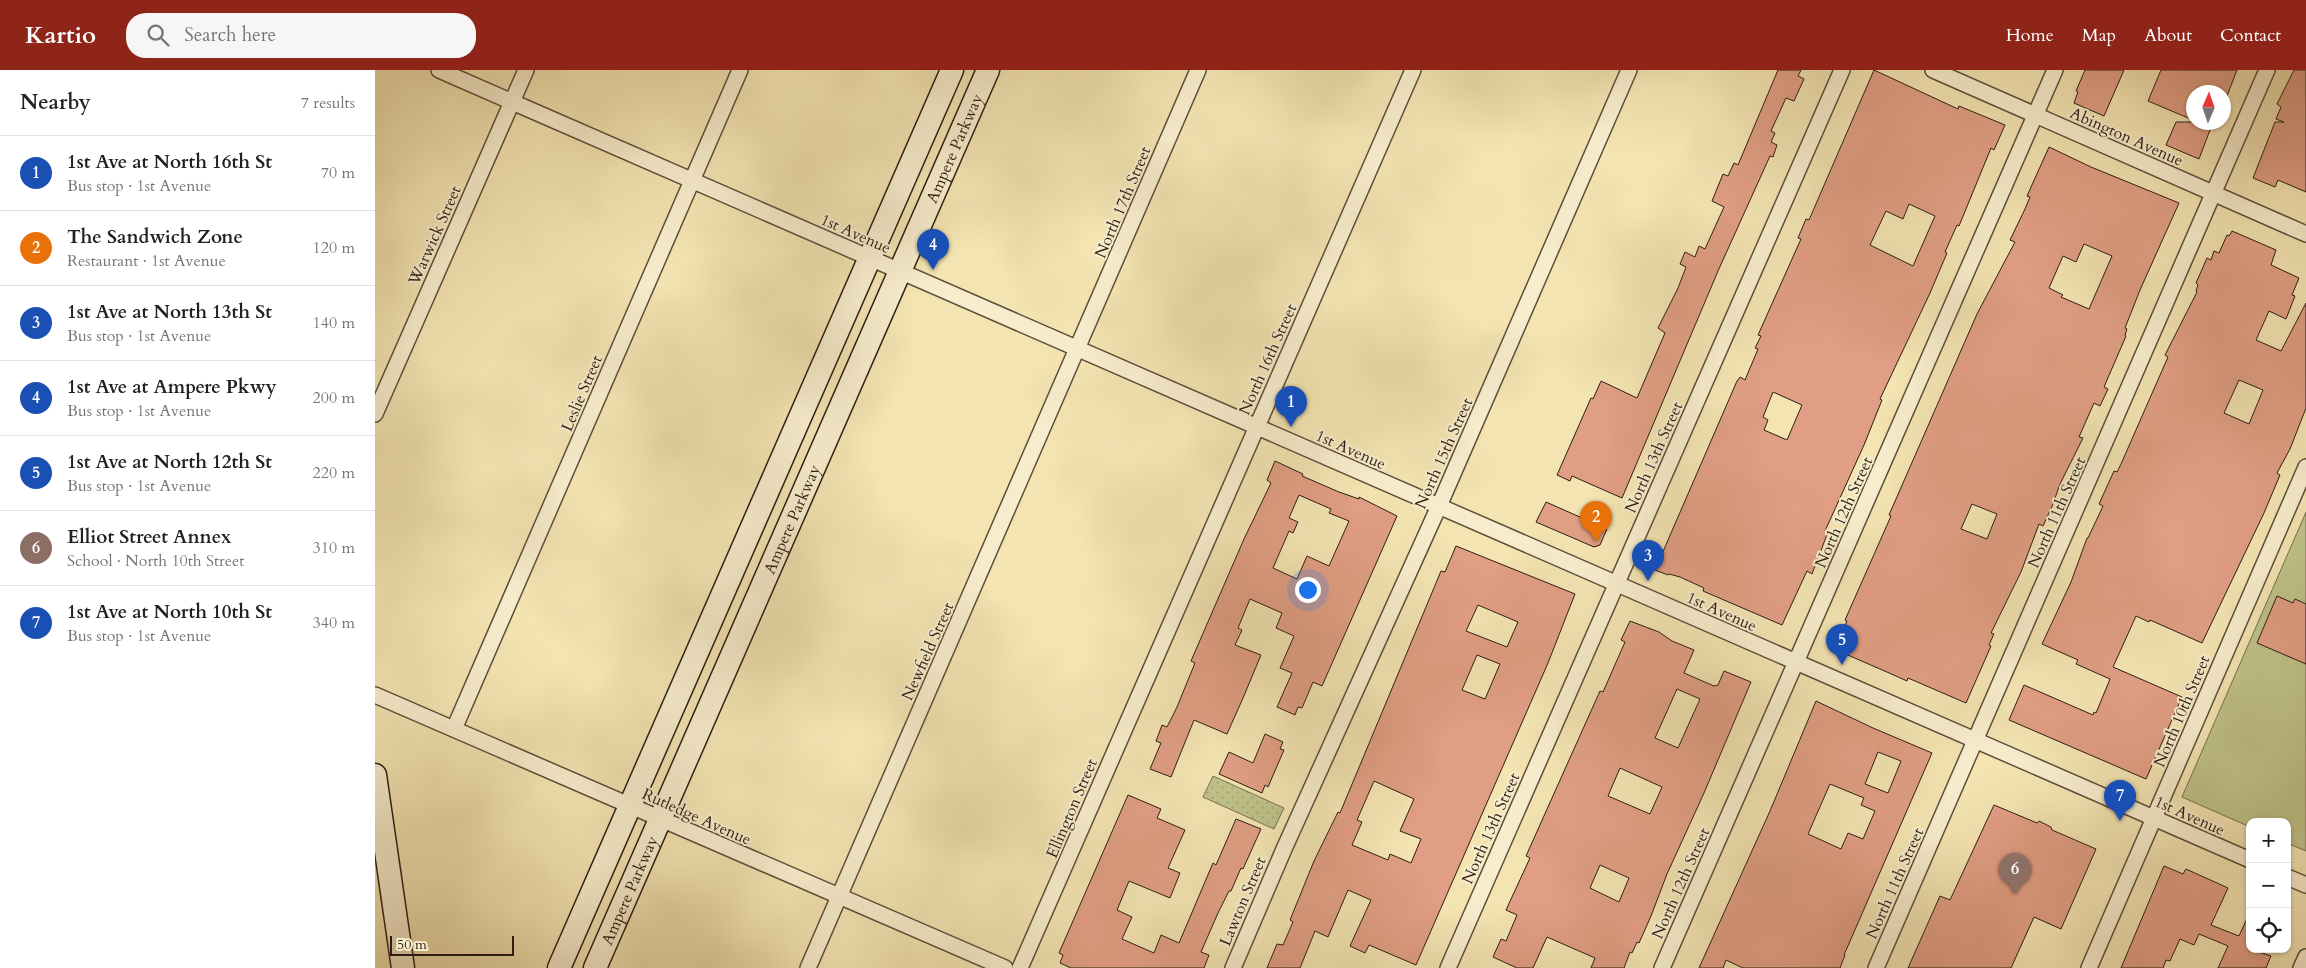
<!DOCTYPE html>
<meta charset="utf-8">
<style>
body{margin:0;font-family:Cardo,serif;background:#f6f6f6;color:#202124}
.controls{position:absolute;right:15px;bottom:15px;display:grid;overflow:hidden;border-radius:10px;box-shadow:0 1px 4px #0004}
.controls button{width:45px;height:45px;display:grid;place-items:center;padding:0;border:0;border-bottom:1px solid #e0e0e0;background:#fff;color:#202124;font:25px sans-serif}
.compass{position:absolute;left:1811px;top:15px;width:45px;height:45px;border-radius:50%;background:#fff;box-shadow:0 1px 4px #0004;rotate:2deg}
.scale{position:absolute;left:15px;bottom:12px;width:124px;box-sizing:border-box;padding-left:5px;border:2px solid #2d1d12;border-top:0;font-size:14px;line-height:18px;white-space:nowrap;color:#2d1d12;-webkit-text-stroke:4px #f7edcd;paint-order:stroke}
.you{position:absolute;left:932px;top:519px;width:18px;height:18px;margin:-12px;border:4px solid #fff;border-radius:50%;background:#1a73e8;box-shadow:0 0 0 8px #1a73e833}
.badge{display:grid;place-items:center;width:32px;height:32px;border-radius:50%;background:#8f2418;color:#fff;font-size:16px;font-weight:700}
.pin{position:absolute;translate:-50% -41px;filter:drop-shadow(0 1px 2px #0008)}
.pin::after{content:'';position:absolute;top:26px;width:18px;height:15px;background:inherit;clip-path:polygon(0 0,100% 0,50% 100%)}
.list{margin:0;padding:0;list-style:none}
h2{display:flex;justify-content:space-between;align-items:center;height:65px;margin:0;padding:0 20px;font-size:21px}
h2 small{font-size:16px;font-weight:400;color:#757577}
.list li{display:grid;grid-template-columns:32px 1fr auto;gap:15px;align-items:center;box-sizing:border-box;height:75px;padding:0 20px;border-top:1px solid #e0e0e0}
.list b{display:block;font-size:19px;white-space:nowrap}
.list p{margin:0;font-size:16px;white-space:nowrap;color:#757577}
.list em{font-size:16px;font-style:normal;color:#757577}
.icon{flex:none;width:28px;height:28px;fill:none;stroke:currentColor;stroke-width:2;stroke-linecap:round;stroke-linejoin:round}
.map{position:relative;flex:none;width:1931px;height:898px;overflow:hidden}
header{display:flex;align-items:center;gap:30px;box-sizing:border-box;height:70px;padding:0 25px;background:#8f2418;color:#fff}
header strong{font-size:24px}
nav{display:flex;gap:28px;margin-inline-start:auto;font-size:18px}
.search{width:350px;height:45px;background:#f6f6f6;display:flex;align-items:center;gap:12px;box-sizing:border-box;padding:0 18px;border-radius:20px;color:#757577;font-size:19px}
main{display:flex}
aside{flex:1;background:#fff}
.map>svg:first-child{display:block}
.grass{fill:url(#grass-dots);stroke:#76704e}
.pitch{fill:#bfc289;stroke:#76704e}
.building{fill:#e09e84;stroke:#2d1d12;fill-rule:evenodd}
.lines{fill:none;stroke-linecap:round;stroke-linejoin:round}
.street-casing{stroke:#5e4f3a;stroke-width:18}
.secondary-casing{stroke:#2d1d12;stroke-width:25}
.street{stroke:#f7edcd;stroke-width:15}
.secondary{stroke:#f7edcd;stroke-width:22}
.labels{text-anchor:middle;stroke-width:4;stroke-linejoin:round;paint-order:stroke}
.street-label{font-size:16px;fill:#2d1d12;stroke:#f7edcd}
</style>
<header>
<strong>Kartio</strong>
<div class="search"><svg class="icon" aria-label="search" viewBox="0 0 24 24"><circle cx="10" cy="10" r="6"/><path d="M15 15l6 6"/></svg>Search here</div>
<nav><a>Home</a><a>Map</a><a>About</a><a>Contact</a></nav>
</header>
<main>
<aside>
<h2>Nearby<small>7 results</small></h2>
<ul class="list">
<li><span class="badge" style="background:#1a4fb4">1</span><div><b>1st Ave at North 16th St</b><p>Bus stop · 1st Avenue</p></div><em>70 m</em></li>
<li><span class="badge" style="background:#e8710a">2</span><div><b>The Sandwich Zone</b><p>Restaurant · 1st Avenue</p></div><em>120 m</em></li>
<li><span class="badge" style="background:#1a4fb4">3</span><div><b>1st Ave at North 13th St</b><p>Bus stop · 1st Avenue</p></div><em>140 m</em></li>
<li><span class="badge" style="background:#1a4fb4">4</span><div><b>1st Ave at Ampere Pkwy</b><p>Bus stop · 1st Avenue</p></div><em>200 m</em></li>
<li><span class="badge" style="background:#1a4fb4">5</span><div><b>1st Ave at North 12th St</b><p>Bus stop · 1st Avenue</p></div><em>220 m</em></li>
<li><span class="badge" style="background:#8d6e63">6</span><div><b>Elliot Street Annex</b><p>School · North 10th Street</p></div><em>310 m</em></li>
<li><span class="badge" style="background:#1a4fb4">7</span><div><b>1st Ave at North 10th St</b><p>Bus stop · 1st Avenue</p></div><em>340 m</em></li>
</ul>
</aside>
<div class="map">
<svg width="1931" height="898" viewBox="0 0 1931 898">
<defs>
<pattern id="grass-dots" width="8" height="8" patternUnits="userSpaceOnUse" patternTransform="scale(1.25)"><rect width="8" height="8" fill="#bfc289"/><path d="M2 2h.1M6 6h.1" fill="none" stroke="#a4a675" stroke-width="1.8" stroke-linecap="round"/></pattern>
</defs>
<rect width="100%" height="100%" fill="#f3e4b2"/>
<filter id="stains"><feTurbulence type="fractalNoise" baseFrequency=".004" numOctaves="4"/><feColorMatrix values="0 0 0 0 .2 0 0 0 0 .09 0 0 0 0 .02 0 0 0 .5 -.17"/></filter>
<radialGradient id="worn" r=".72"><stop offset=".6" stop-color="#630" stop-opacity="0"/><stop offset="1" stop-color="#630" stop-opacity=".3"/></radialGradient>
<path class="grass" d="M 838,706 L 909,738 L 899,759 L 828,727 Z"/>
<path class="pitch" d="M 1931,442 L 1931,781 L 1912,773 L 1912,752 L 1875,752 L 1875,757 L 1807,727 Z"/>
<g class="building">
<path d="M 1403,0 L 1426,0 L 1423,6 L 1429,9 L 1419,31 L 1411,28 L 1396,61 L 1400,63 L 1396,72 L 1402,75 L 1398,87 L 1395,86 L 1343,201 L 1247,428 L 1197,406 L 1195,411 L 1182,405 L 1216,328 L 1218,329 L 1226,311 L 1262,328 L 1290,263 L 1283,258 L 1303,218 L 1311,197 L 1305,194 L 1310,182 L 1320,187 L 1324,176 L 1330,179 L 1349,137 L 1337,131 L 1348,104 L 1353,106 L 1359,93 L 1363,95 Z"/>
<path d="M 1499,0 L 1583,39 L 1584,36 L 1630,55 L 1619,80 L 1616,78 L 1584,156 L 1582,155 L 1570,182 L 1572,183 L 1555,223 L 1505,329 L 1507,330 L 1489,375 L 1450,461 L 1453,462 L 1437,504 L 1432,501 L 1407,555 L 1328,521 L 1329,518 L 1305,507 L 1294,504 L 1293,505 L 1280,500 L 1362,311 L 1365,307 L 1370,310 L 1383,279 L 1380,278 L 1386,266 L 1383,265 L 1426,169 L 1423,168 L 1431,149 L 1434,150 ZM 1534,134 L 1560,146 L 1538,196 L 1495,175 L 1511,141 L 1528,149 ZM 1398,322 L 1427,335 L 1412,370 L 1389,360 L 1393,350 L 1388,347 Z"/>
<path d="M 1710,0 L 1749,0 L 1729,46 L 1699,33 L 1703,22 L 1701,21 Z"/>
<path d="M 1786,0 L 1862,0 L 1852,26 L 1848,22 L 1818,22 L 1818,50 L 1773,31 Z"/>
<path d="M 1919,0 L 1931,0 L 1931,122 L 1903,110 L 1900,117 L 1878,108 L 1900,52 L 1909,52 L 1901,49 L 1906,37 L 1902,34 Z"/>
<path d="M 1801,52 L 1838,52 L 1824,89 L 1791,75 Z"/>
<path d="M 1674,77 L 1716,97 L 1804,133 L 1765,220 L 1750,258 L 1752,259 L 1750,265 L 1751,266 L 1729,317 L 1733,319 L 1725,336 L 1719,333 L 1704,367 L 1708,368 L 1685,414 L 1678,434 L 1668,456 L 1664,454 L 1646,502 L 1616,563 L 1619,564 L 1614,575 L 1616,576 L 1591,633 L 1533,608 L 1532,611 L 1521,606 L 1459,579 L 1472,551 L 1470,550 L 1516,446 L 1514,445 L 1602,244 L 1640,172 L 1635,170 L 1650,139 L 1655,127 L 1652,126 ZM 1709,174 L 1737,186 L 1714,239 L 1686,227 L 1688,225 L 1674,218 L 1688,186 L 1701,192 ZM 1597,434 L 1622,444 L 1612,469 L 1586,459 Z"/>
<path d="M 1857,161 L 1901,180 L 1896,195 L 1924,208 L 1917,225 L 1920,226 L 1911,249 L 1894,241 L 1881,270 L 1906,281 L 1931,233 L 1931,338 L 1915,379 L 1902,403 L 1905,405 L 1889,443 L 1827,573 L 1775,550 L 1774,552 L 1761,546 L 1738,597 L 1807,627 L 1771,709 L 1634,650 L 1649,615 L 1718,645 L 1719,642 L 1721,643 L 1735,609 L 1701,594 L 1703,590 L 1667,574 L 1696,512 L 1712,468 L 1713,468 L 1728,436 L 1724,434 L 1739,401 L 1742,402 L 1746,394 L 1793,287 L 1790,285 L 1822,222 L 1821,221 L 1823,215 L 1821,213 L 1832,188 L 1836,190 L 1839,181 L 1844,183 L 1852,165 L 1854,166 ZM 1864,310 L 1888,320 L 1874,354 L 1849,343 Z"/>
<path d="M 900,391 L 928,404 L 927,406 L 964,422 L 984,429 L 984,427 L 1022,446 L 947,616 L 938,612 L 927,638 L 923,637 L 920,645 L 902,637 L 917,603 L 905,598 L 919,566 L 901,558 L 907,543 L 875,529 L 863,558 L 867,560 L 860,575 L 886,585 L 868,628 L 852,664 L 819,650 L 796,707 L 775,699 L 786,673 L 781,671 L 787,655 L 792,657 L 802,637 L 820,593 L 816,591 L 869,469 L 896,413 L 892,410 ZM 924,425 L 956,439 L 954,443 L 974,451 L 954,496 L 932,486 L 922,509 L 898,498 L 914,461 L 918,463 L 923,452 L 914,448 Z"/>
<path d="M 1171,432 L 1232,459 L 1225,475 L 1219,477 L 1161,452 Z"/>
<path d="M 1081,476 L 1200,524 L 1173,593 L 1041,895 L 994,875 L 990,883 L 975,876 L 996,830 L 973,820 L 953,867 L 940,861 L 925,898 L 892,898 L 902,874 L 908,875 L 918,852 L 915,850 L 939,791 L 963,742 L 965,743 L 1066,501 L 1070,502 ZM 1103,535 L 1143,552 L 1132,577 L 1091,561 ZM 1102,585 L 1125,594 L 1110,629 L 1087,620 ZM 999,711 L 1039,729 L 1025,761 L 1046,769 L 1036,793 L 1015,784 L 1013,790 L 977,775 L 987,752 L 982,750 Z"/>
<path d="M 1902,526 L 1918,533 L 1920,529 L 1931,534 L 1931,594 L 1882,573 Z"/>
<path d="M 1255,551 L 1284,562 L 1297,571 L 1319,580 L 1309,603 L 1339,616 L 1343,615 L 1349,601 L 1376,612 L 1329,723 L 1292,804 L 1276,846 L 1264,873 L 1262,872 L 1257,883 L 1255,882 L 1249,898 L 1216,898 L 1220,888 L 1172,867 L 1158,898 L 1142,898 L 1118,887 L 1126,869 L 1131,871 L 1142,845 L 1131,840 L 1155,788 L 1151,786 L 1225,621 L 1228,622 L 1250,572 L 1246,570 ZM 1302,619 L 1325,629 L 1303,678 L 1280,668 ZM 1245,698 L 1287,717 L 1275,744 L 1233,726 ZM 1225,795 L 1254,808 L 1244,832 L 1215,818 Z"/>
<path d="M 1441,631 L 1498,658 L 1557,683 L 1469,885 L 1470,885 L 1465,898 L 1368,898 L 1351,890 L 1348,898 L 1324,898 L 1395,741 ZM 1503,682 L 1526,691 L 1513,723 L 1490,714 ZM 1455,714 L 1489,728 L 1486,735 L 1500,741 L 1488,769 L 1473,763 L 1466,779 L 1433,764 Z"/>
<path d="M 890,664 L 908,672 L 905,679 L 909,680 L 893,717 L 890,715 L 887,723 L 844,704 L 854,682 L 878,693 Z"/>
<path d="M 753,725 L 786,739 L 782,748 L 810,760 L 793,798 L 805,803 L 795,828 L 754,811 L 742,840 L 757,847 L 747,869 L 779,883 L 786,865 L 804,873 L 838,793 L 841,795 L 861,749 L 886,759 L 868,799 L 866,798 L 856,821 L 854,821 L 843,843 L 826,882 L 834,885 L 829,898 L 696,898 L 685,893 L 688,885 L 684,883 Z"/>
<path d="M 1619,735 L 1662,753 L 1664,751 L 1676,757 L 1677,760 L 1721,779 L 1686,859 L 1659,847 L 1636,898 L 1533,898 L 1565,826 L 1575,830 Z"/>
<path d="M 1789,796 L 1808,804 L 1811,799 L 1853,818 L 1836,855 L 1864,866 L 1875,842 L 1875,879 L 1896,886 L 1891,898 L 1843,898 L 1853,876 L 1824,864 L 1819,875 L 1805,869 L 1795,891 L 1791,890 L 1788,898 L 1746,898 Z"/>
</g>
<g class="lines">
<g class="street-casing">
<g id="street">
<path d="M 64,0 L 1875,790"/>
<path d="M 1558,0 L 1931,164"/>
<path d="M 0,344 L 151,0"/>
<path d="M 0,625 L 630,898"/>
<path d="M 79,659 L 365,0"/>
<path d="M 1912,807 L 1931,815"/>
<path d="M 433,898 L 823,0"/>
<path d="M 645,898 L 1038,0"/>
<path d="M 858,898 L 909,779 L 1064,436 L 1254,0"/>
<path d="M 1073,898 L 1467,0"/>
<path d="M 1287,898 L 1680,0"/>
<path d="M 1501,898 L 1892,0"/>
<path d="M 1714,898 L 1931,397"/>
<path d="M 1926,898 L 1931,887"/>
</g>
</g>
<g class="secondary-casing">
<g id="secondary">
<path d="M 0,705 L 28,898"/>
<path d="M 184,898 L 577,0"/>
<path id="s1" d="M 220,898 L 613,0"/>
</g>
</g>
<use href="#street" class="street"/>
<use href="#secondary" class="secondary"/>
</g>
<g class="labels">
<g class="street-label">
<text transform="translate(1752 66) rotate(24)" y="6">Abington Avenue</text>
<text dy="6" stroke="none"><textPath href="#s1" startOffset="895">Ampere Parkway</textPath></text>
<text transform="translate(747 132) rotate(-67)" y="6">North 17th Street</text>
<text transform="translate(481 163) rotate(24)" y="6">1st Avenue</text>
<text transform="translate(59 165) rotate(-66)" y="6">Warwick Street</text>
<text transform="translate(892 289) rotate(-66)" y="6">North 16th Street</text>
<text transform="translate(206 323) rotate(-67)" y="6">Leslie Street</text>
<text transform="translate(976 379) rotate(24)" y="6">1st Avenue</text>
<text transform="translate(1068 383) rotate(-66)" y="6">North 15th Street</text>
<text transform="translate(1278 387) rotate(-66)" y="6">North 13th Street</text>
<text transform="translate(1468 442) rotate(-66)" y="6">North 12th Street</text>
<text transform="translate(1681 442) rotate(-66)" y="6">North 11th Street</text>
<text dy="6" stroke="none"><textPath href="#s1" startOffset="490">Ampere Parkway</textPath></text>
<text transform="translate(1347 541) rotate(24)" y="6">1st Avenue</text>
<text transform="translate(552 581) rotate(-66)" y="6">Newfield Street</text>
<text transform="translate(1806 641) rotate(-67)" y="6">North 10th Street</text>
<text transform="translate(696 738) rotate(-67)" y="6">Ellington Street</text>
<text transform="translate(1815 745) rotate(24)" y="6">1st Avenue</text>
<text transform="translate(322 746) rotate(24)" y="6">Rutledge Avenue</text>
<text transform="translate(1115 758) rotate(-66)" y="6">North 13th Street</text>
<text transform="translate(1305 813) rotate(-66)" y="6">North 12th Street</text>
<text transform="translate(1519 813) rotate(-66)" y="6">North 11th Street</text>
<text dy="6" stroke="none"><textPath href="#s1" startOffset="85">Ampere Parkway</textPath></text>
<text transform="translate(867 831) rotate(-67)" y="6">Lawton Street</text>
</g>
</g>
<rect width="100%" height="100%" filter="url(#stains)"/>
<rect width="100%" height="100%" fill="url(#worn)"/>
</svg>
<div class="controls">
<button>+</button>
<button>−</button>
<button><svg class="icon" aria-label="locate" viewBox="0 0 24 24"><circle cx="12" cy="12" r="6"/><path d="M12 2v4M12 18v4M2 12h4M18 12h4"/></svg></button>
</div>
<svg class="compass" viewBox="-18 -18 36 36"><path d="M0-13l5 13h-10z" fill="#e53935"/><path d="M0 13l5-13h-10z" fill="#757577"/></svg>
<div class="scale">50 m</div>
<div class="you"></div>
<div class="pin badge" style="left:916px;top:357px;background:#1a4fb4">1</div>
<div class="pin badge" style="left:1221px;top:472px;background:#e8710a">2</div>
<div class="pin badge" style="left:1273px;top:511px;background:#1a4fb4">3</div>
<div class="pin badge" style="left:558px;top:200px;background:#1a4fb4">4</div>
<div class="pin badge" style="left:1467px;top:595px;background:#1a4fb4">5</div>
<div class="pin badge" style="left:1640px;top:824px;background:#8d6e63">6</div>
<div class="pin badge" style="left:1745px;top:751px;background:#1a4fb4">7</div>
</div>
</main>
